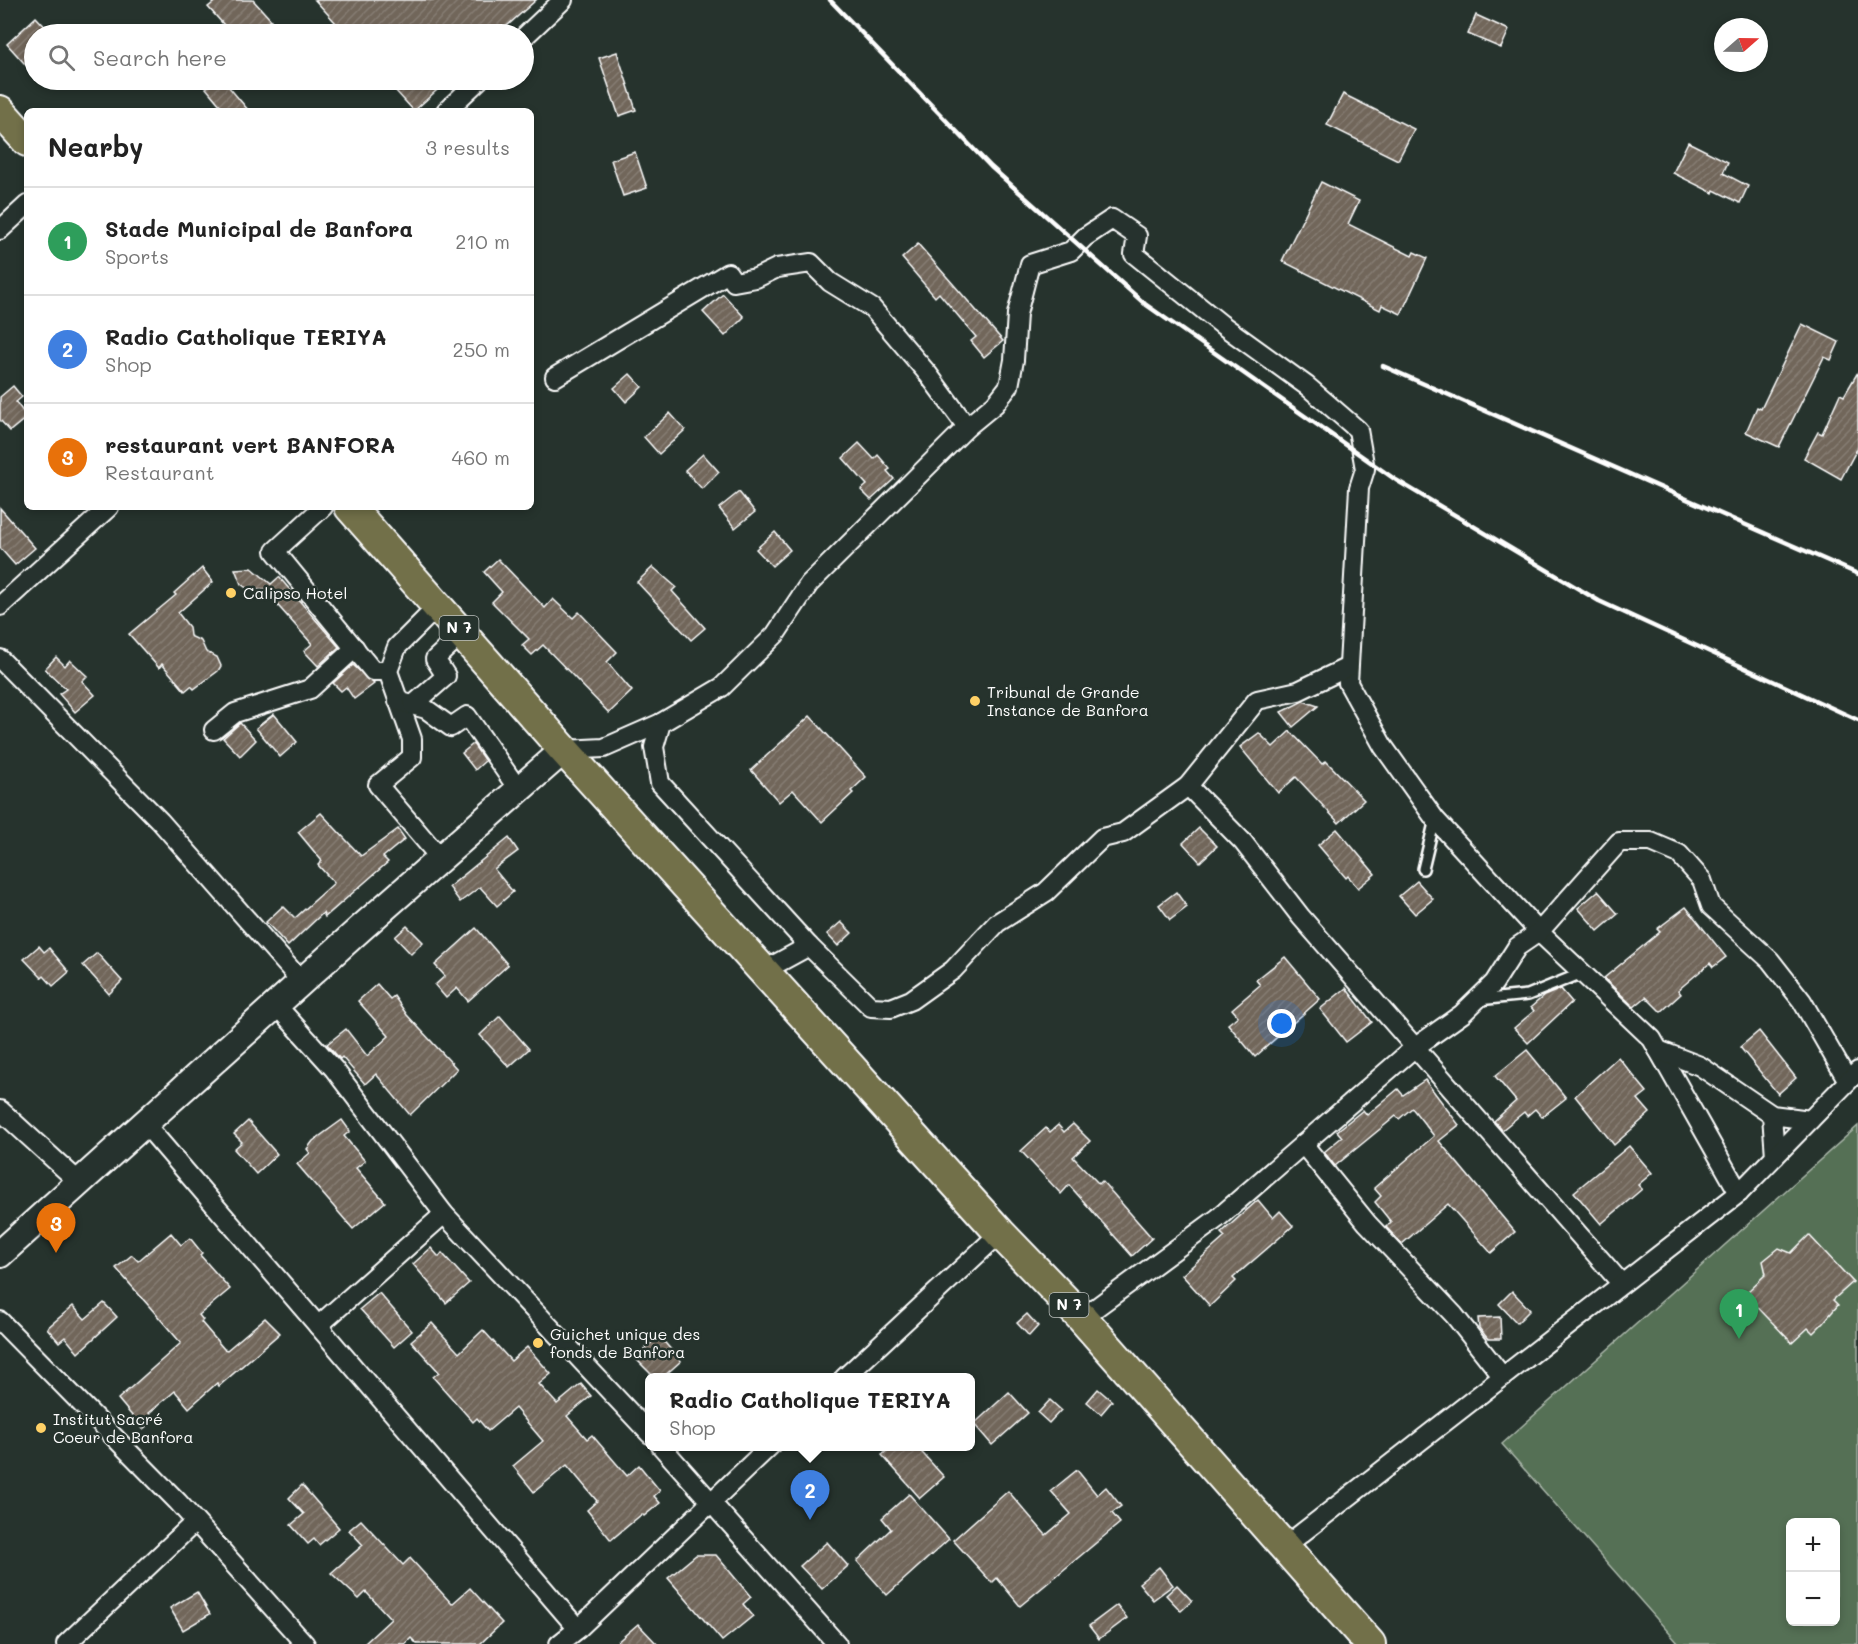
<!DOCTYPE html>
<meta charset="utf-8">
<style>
body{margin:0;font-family:Mali,sans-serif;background:#f6f6f6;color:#222}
.controls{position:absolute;right:18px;bottom:18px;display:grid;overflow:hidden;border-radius:9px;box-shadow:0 3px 9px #0003}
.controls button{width:54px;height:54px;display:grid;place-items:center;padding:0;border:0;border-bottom:2px solid #e0e0e0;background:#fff;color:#222;font:30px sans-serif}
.compass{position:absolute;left:1714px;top:18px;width:54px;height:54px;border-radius:50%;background:#fff;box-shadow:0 3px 9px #0003;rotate:70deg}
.you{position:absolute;left:1282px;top:1024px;width:21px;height:21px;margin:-15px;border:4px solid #fff;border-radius:50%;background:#1a73e8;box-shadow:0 0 0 9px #1a73e833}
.badge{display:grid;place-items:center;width:39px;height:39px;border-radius:50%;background:#0f766e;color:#fff;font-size:20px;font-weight:700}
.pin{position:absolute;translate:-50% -50px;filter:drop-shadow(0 2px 3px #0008)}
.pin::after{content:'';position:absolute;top:32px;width:21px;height:18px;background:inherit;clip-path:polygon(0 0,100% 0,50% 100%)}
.popup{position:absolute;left:645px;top:1373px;width:330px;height:78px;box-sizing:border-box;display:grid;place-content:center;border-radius:9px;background:#fff;filter:drop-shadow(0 2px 4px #0005);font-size:20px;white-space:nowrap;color:#767676}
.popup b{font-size:22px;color:#222}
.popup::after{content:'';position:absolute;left:50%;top:100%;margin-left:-12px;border:12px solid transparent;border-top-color:#fff}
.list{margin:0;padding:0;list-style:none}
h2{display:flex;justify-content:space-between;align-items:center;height:78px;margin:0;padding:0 24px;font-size:26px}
h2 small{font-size:20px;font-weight:400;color:#767676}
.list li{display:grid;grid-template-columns:39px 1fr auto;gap:18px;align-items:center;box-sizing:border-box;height:108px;padding:0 24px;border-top:2px solid #e0e0e0}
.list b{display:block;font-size:22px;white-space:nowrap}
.list p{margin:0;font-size:20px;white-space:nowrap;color:#767676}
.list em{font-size:20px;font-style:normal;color:#767676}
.icon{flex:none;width:33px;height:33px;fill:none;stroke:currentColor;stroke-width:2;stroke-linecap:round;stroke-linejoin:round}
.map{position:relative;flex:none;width:1858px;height:1644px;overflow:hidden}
.search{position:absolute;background:#fff;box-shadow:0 3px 9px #0003;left:24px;top:24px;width:510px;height:66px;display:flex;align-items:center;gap:15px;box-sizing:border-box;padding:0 21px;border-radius:33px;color:#767676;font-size:22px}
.panel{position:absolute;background:#fff;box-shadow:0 3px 9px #0003;left:24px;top:108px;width:510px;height:402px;border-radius:9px}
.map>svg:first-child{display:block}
.pitch{fill:#556f55;stroke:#aab7aa;stroke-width:1.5;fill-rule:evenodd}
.building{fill:url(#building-hatch);stroke:#fff;stroke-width:1.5}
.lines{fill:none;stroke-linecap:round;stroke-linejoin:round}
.service-casing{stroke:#fff;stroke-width:14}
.minor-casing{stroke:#fff;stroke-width:22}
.secondary-casing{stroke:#fff;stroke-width:30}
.trunk-casing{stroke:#fff;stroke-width:34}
.service{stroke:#26332d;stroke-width:9}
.minor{stroke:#26332d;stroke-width:18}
.secondary{stroke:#26332d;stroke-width:26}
.trunk{stroke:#726f4a;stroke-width:30}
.rail{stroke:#fff;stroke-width:4.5}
.poi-dot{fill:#ffd166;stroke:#26332d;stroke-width:2}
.labels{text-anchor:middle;stroke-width:5;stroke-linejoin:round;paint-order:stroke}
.shield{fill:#26332d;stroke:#bec2c0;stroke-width:1.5}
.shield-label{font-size:15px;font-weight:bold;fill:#fff}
.poi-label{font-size:16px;fill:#fff;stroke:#26332d;text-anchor:start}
</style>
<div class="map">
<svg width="1858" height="1644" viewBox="0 0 1858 1644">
<defs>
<pattern id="building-hatch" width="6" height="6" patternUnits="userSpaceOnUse" patternTransform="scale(1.5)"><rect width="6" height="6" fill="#71665a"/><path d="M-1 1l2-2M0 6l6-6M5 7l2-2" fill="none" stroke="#867d73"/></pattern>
</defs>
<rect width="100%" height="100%" fill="#26332d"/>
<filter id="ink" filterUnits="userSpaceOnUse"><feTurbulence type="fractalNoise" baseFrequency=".0167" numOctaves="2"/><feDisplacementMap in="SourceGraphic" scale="12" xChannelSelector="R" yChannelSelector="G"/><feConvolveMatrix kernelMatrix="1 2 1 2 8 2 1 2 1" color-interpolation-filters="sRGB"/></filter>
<g filter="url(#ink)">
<path class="pitch" d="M 1858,1126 L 1858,1644 L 1679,1644 L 1502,1444 ZM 1790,1522 L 1836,1522 L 1836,1622 L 1790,1622 Z"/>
<g class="building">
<path d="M 217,0 L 253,0 L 271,20 L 254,34 L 232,34 L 208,7 Z"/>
<path d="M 315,0 L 536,0 L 498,34 L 346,34 Z"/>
<path d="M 1476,15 L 1509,30 L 1501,48 L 1468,34 Z"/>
<path d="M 36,17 L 52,34 L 34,34 L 34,74 L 7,44 Z"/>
<path d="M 617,52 L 636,110 L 619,116 L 599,58 Z"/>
<path d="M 216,80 L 223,80 L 249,111 L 225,111 L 206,88 Z"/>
<path d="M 386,80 L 448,80 L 414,111 Z"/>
<path d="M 1343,94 L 1414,129 L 1398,160 L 1327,125 Z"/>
<path d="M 1688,142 L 1728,162 L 1723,173 L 1748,186 L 1740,203 L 1714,190 L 1713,193 L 1673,173 Z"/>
<path d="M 635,152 L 647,188 L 623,196 L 611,160 Z"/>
<path d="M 1321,182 L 1359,201 L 1348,224 L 1412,256 L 1414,252 L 1427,258 L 1401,314 L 1382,305 L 1380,310 L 1282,261 Z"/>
<path d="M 918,244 L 1003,341 L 984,357 L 971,341 L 976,337 L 954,311 L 939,293 L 935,297 L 902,258 Z"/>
<path d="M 723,294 L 744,317 L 725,336 L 703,312 Z"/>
<path d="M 1802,324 L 1839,342 L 1831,360 L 1824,357 L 1779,447 L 1746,432 L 1757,407 L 1761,409 Z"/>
<path d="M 1858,372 L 1858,447 L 1841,479 L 1804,458 L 1818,432 L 1822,434 L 1840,394 L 1844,396 Z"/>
<path d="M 630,374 L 642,387 L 626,402 L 614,388 Z"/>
<path d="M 13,386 L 22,397 L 16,402 L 27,417 L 10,431 L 0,420 L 0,397 Z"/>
<path d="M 670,413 L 685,430 L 659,454 L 644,437 Z"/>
<path d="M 859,443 L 874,459 L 878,455 L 890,469 L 887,471 L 894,479 L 871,500 L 861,490 L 867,485 L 843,458 Z"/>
<path d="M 703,454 L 719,472 L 702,489 L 685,470 Z"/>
<path d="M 739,492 L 755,512 L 735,528 L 719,508 Z"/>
<path d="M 0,508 L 35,548 L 15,565 L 0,548 Z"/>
<path d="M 775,532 L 790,550 L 772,566 L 756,549 Z"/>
<path d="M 498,559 L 545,608 L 553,599 L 573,618 L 579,612 L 617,652 L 607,662 L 632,691 L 609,713 L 543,645 L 532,655 L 522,645 L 529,639 L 492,602 L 502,592 L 484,572 Z"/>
<path d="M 653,567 L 676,587 L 672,591 L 705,628 L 691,640 L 637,582 Z"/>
<path d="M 202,568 L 213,582 L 178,613 L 189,627 L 190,636 L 201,641 L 206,652 L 217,657 L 221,666 L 218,671 L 194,689 L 191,686 L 185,691 L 162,664 L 159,668 L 129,634 L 176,595 L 174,593 Z"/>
<path d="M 252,568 L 271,584 L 279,577 L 339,647 L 318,666 L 304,651 L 312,644 L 264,590 L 266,589 L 248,589 L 241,584 L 235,569 Z"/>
<path d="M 56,657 L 65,666 L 70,660 L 87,676 L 82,681 L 95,695 L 75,712 L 59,694 L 66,689 L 45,669 Z"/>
<path d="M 353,665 L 374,684 L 354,699 L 346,687 L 341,691 L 333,683 Z"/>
<path d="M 1303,701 L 1318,706 L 1293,727 L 1281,712 Z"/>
<path d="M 274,714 L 297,742 L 280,757 L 256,728 Z"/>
<path d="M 810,716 L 866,777 L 851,791 L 853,793 L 822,822 L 793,790 L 779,802 L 751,770 Z"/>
<path d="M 240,723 L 256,740 L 240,756 L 223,738 Z"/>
<path d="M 1290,731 L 1322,764 L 1326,761 L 1364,800 L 1339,823 L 1296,777 L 1278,793 L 1240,747 L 1259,733 L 1273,747 Z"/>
<path d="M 473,744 L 485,761 L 475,770 L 462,753 Z"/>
<path d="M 321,813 L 361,856 L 398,829 L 405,839 L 383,857 L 388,862 L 325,917 L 323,913 L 288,946 L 266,922 L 283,906 L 295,918 L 334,883 L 318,865 L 322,861 L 298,832 Z"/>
<path d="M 1199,828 L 1217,846 L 1200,862 L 1183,843 Z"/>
<path d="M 1337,829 L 1375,874 L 1358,888 L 1348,876 L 1346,878 L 1318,845 Z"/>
<path d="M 509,838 L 518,851 L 494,869 L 513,892 L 497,906 L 480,887 L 460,902 L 449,887 Z"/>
<path d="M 1417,881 L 1433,899 L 1415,914 L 1399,896 Z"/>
<path d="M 1598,891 L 1618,914 L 1598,931 L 1578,908 Z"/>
<path d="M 1176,892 L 1187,907 L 1170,920 L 1159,905 Z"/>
<path d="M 1686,907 L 1726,957 L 1713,967 L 1710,963 L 1678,990 L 1681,994 L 1661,1012 L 1646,997 L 1634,1007 L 1604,978 L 1660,932 L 1657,929 Z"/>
<path d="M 841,922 L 852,933 L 838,946 L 827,934 Z"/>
<path d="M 407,926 L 423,942 L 411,954 L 395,937 Z"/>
<path d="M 476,928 L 508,965 L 468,1001 L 457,988 L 446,998 L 435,985 L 445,976 L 435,965 Z"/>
<path d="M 39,946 L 44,952 L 49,948 L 69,972 L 53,986 L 44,976 L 42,978 L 24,959 Z"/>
<path d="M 97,953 L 122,981 L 109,994 L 83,965 Z"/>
<path d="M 1285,957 L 1320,999 L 1255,1057 L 1228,1024 L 1238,1016 L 1232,1009 L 1260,985 L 1256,980 Z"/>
<path d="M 377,984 L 390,999 L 394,996 L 407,1015 L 457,1069 L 410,1115 L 376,1074 L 365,1084 L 342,1057 L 340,1059 L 327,1044 L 346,1029 L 367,1056 L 389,1036 L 358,1001 Z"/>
<path d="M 1346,988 L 1372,1022 L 1346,1042 L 1320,1009 Z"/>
<path d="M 1561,989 L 1572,1002 L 1528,1043 L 1514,1028 L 1534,1011 L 1531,1007 L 1544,996 Z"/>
<path d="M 500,1016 L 529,1049 L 509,1067 L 480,1035 Z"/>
<path d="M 1759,1031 L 1796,1078 L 1778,1094 L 1740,1047 Z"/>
<path d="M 1527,1050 L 1566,1098 L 1542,1117 L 1535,1109 L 1527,1116 L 1524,1112 L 1502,1130 L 1494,1121 L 1516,1101 L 1495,1076 Z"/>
<path d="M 1618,1057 L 1647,1092 L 1638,1099 L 1650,1113 L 1614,1145 L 1575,1096 Z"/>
<path d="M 1425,1080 L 1459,1125 L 1439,1141 L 1515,1232 L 1491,1253 L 1448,1204 L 1402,1244 L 1386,1227 L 1391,1222 L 1375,1202 L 1381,1196 L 1374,1188 L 1434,1136 L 1412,1108 L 1399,1119 L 1396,1116 L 1335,1166 L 1324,1152 L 1342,1137 L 1337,1131 L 1363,1110 L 1367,1115 L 1398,1089 L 1403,1095 Z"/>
<path d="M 342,1120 L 350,1131 L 344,1136 L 365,1161 L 356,1168 L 385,1202 L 353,1229 L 297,1164 L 310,1153 L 307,1149 L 313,1141 Z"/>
<path d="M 248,1121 L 277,1154 L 256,1174 L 234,1149 L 242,1142 L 234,1134 Z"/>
<path d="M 1073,1124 L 1090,1141 L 1073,1157 L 1099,1184 L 1102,1181 L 1152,1238 L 1132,1256 L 1069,1185 L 1061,1194 L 1021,1151 L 1046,1128 L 1050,1132 L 1058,1125 L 1064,1132 Z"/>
<path d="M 1629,1146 L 1652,1173 L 1638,1185 L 1642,1189 L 1601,1224 L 1574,1192 Z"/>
<path d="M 1258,1200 L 1273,1218 L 1280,1211 L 1293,1226 L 1233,1278 L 1236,1281 L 1210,1306 L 1182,1275 L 1225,1237 L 1221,1233 Z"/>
<path d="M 171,1233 L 181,1245 L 190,1238 L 202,1253 L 200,1255 L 230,1289 L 199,1315 L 203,1320 L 201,1322 L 224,1349 L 227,1350 L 265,1318 L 280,1333 L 219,1386 L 217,1383 L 189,1408 L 175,1391 L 149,1413 L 155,1419 L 143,1429 L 118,1399 L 181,1343 L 116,1268 L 132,1255 L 138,1261 Z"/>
<path d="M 1809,1235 L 1853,1282 L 1833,1300 L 1838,1305 L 1823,1323 L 1813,1333 L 1808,1328 L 1792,1343 L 1745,1294 L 1766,1274 L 1763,1261 L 1779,1248 L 1791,1253 Z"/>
<path d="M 431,1248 L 439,1257 L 442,1253 L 469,1283 L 446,1303 L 413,1264 Z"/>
<path d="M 1512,1291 L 1530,1310 L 1517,1323 L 1499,1304 Z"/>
<path d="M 379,1293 L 412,1331 L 394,1347 L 360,1309 Z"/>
<path d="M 104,1303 L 117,1317 L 78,1353 L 65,1337 L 59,1342 L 47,1328 L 73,1306 L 85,1319 Z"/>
<path d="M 1027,1314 L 1038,1326 L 1029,1336 L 1017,1323 Z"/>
<path d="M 1500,1317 L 1501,1339 L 1488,1339 L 1479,1328 L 1478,1318 Z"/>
<path d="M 432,1323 L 459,1353 L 483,1330 L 511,1361 L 527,1347 L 551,1374 L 539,1384 L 557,1404 L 581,1384 L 591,1396 L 567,1416 L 587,1439 L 592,1435 L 627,1476 L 639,1465 L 660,1491 L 654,1496 L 660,1503 L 644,1516 L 642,1514 L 611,1540 L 587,1510 L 597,1501 L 567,1465 L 534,1492 L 513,1466 L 543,1441 L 515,1408 L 488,1431 L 477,1418 L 473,1422 L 433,1377 L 439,1372 L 411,1341 Z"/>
<path d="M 659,1336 L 681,1361 L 663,1377 L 654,1377 L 635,1358 Z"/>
<path d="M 1098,1389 L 1112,1401 L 1101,1414 L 1087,1402 Z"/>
<path d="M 1009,1392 L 1028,1413 L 992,1445 L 974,1424 Z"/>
<path d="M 1050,1400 L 1061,1410 L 1049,1423 L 1038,1413 Z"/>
<path d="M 892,1446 L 916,1446 L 944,1477 L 920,1498 L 882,1455 Z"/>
<path d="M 1077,1470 L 1097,1495 L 1106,1487 L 1121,1506 L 1112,1513 L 1120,1523 L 1020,1606 L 997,1578 L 992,1583 L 953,1540 L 1008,1491 L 1046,1535 L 1071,1514 L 1051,1491 Z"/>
<path d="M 302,1485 L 339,1528 L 319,1545 L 314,1539 L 308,1544 L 291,1525 L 304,1514 L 289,1498 Z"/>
<path d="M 909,1494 L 949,1539 L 887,1595 L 857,1561 L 891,1529 L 882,1518 Z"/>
<path d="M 361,1520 L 403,1565 L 410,1558 L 452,1604 L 470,1588 L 502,1623 L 480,1644 L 417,1644 L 411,1638 L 405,1644 L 364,1644 L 391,1619 L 366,1592 L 359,1599 L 331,1573 L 363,1545 L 349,1530 Z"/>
<path d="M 827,1542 L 848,1566 L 822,1589 L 800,1566 Z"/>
<path d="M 696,1555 L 716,1555 L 751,1597 L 743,1604 L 753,1616 L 722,1641 L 668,1578 Z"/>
<path d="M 1159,1567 L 1173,1585 L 1153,1600 L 1139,1583 Z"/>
<path d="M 1177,1585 L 1192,1601 L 1181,1611 L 1166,1595 Z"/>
<path d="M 197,1592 L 210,1614 L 183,1630 L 170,1608 Z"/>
<path d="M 1117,1605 L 1127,1618 L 1099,1639 L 1089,1626 Z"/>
<path d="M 638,1624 L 657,1644 L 615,1644 Z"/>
</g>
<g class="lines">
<g class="service-casing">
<g id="service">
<path d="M 1423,869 L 1435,819"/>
<path d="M 1478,1000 L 1528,995 L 1582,973"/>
</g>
</g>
<g class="minor-casing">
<g id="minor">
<path d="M 524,37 L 563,0"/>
<path d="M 446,111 L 479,80"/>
<path d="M 0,230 L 27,205"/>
<path d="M 555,377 L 728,273 L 734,282 L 756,278 L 777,268 L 811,263 L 830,282 L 872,308 L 928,374 L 967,427"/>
<path d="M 323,507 L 275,551 L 373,671 L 388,671"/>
<path d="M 439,605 L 397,647 L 388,671 L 412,739 L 412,757 L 378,785 L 440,858"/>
<path d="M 0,606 L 109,507"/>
<path d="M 0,659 L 160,821 L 302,982"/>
<path d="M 398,701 L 426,709 L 451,727 L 467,716 L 518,789"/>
<path d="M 413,705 L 446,676 L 435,659 L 463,633"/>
<path d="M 214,730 L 235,713 L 310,689 L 355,648"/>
<path d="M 564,750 L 604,748 L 661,723"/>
<path d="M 1188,786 L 1243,842 L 1301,917 L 1621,1283"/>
<path d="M 809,946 L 660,783 L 654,747 L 661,723 L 722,687 L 775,635 L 809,584 L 967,427 L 995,404 L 1009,386 L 1014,360 L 1017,314 L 1030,264 L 1071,251 L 1085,237 L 1112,219 L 1137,236 L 1134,254 L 1221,324 L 1307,386 L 1358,430 L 1365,469 L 1359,488 L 1348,683 L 1383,746 L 1435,819 L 1539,932 L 1652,1039 L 1739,1193"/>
<path d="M 763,971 L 809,946 L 871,1007 L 891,1008 L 911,1000 L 953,970 L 997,923 L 1046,892 L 1102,838 L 1123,833 L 1188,786 L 1257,700 L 1298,691 L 1348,667"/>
<path d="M 277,1006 L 334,1069 L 444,1214 L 650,1434"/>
<path d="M 1658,1050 L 1700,1066 L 1772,1115 L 1810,1120"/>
<path d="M 0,1110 L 80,1183"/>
<path d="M 1772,1115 L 1775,1156"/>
<path d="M 145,1124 L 578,1629"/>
<path d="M 1303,1144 L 1367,1223 L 1454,1315 L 1502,1376"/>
<path d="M 1082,1318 L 1218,1218 L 1414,1048 L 1462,1014 L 1494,983 L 1517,947 L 1539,932 L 1619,842 L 1651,842 L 1679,854 L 1702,880 L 1711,906 L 1770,960 L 1802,1001 L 1848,1081"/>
<path d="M 0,1321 L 178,1502 L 305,1644"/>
<path d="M 318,1326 L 444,1214"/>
<path d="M 844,1378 L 1000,1233"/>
<path d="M 661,1446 L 837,1644"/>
<path d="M 1284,1547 L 1739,1193 L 1858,1071"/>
<path d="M 66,1644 L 195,1522"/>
<path d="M 559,1644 L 578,1629 L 770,1446"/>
</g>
</g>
<g class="secondary-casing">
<path id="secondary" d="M 0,1254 L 360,929 L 564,750"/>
</g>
<g class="trunk-casing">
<g id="trunk">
<path d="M 0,111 L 27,141"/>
<path d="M 350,507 L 564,750 L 1000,1233 L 1082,1318 L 1370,1644"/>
</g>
</g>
<use href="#service" class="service"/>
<use href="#minor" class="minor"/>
<use href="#secondary" class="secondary"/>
<use href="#trunk" class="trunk"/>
<g class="rail">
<path d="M 830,0 L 991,167 L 1145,304 L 1396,480 L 1599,601 L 1858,720"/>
<path d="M 1383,366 L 1858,574"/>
</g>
</g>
</g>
<g class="poi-dot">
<circle cx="231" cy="593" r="6"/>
<circle cx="975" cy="701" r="6"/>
<circle cx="538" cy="1343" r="6"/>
<circle cx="41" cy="1428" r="6"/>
</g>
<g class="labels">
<g class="shield">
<rect x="439.5" y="616" width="39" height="24" rx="4.5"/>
<rect x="1049.5" y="1293" width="39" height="24" rx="4.5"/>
</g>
<g class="shield-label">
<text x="459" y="633">N 7</text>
<text x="1069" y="1310">N 7</text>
</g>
<g class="poi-label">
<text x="243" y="599">Calipso Hotel</text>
<text x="987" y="698">Tribunal de Grande<tspan x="987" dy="18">Instance de Banfora</tspan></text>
<text x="550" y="1340">Guichet unique des<tspan x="550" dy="18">fonds de Banfora</tspan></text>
<text x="53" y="1425">Institut Sacré<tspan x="53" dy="18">Coeur de Banfora</tspan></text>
</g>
</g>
</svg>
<div class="controls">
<button>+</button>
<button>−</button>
</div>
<svg class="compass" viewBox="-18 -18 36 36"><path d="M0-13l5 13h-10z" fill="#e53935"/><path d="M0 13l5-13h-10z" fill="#767676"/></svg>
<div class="you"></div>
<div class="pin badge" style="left:1739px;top:1339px;background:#2e9e5b">1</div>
<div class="pin badge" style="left:810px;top:1520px;background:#3f7fe0">2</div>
<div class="popup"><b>Radio Catholique TERIYA</b>Shop</div>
<div class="pin badge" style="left:56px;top:1253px;background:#e8710a">3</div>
<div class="search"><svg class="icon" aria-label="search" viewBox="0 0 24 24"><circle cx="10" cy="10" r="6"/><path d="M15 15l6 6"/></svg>Search here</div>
<section class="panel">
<h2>Nearby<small>3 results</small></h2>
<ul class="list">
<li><span class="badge" style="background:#2e9e5b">1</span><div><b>Stade Municipal de Banfora</b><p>Sports</p></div><em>210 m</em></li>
<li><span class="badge" style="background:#3f7fe0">2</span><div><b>Radio Catholique TERIYA</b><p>Shop</p></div><em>250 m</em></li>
<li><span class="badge" style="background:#e8710a">3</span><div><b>restaurant vert BANFORA</b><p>Restaurant</p></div><em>460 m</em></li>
</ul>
</section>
</div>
